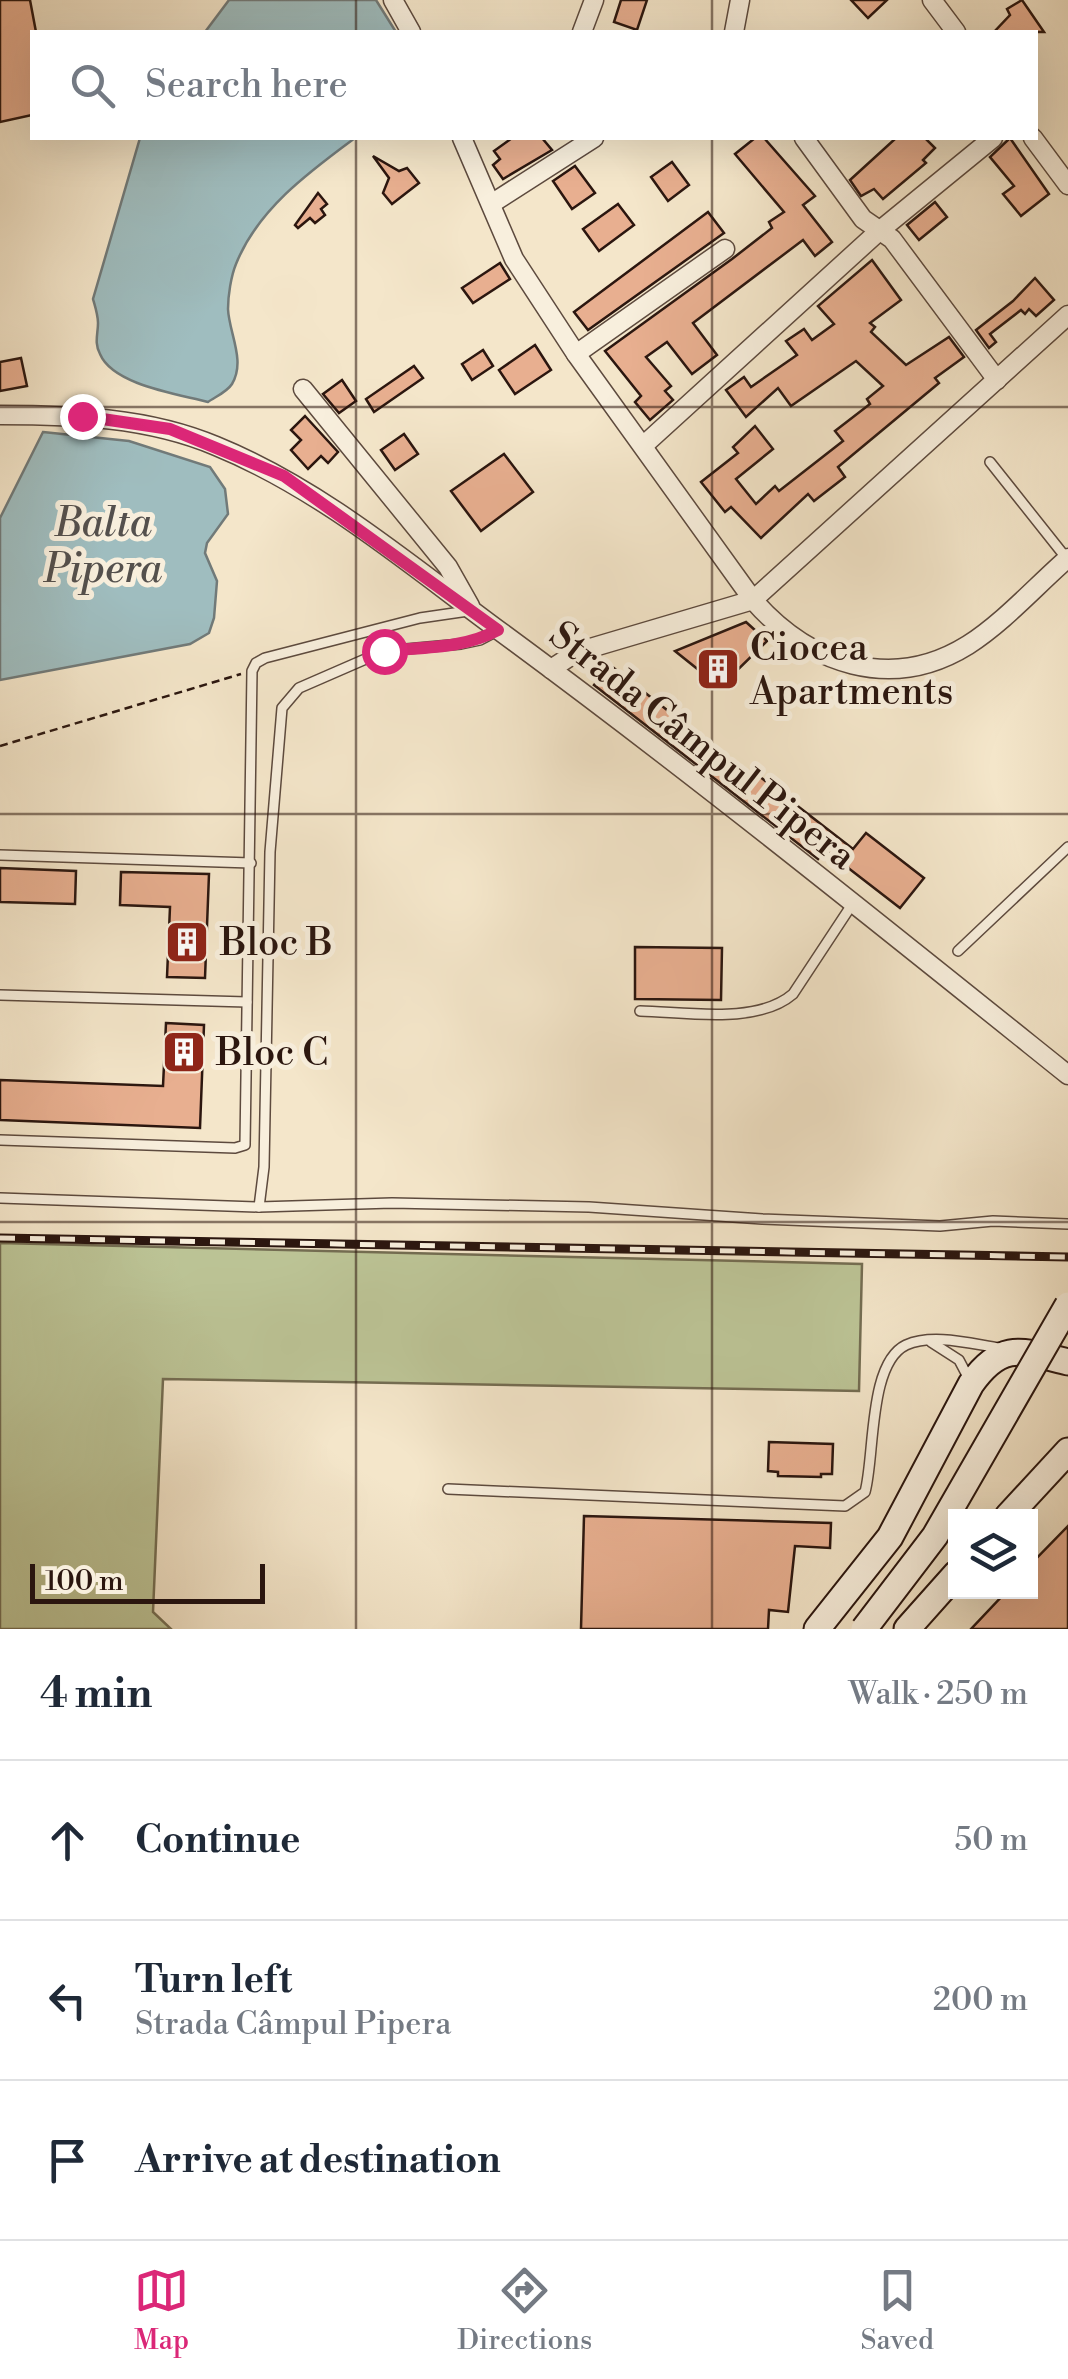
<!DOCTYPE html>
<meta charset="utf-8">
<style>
body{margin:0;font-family:"Libre Bodoni",serif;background:#f6f6f7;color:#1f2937}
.controls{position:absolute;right:30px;bottom:30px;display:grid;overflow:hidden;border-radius:0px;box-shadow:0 10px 40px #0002}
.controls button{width:90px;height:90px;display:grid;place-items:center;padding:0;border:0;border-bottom:2px solid #e0e1e3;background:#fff;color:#1f2937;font:50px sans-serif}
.scale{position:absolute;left:30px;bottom:25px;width:235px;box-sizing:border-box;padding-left:10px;border:5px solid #2b160f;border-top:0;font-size:28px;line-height:35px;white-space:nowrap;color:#2b160f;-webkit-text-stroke:8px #f8efdd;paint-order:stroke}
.stop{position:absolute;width:30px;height:30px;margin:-22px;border:8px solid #db2777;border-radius:50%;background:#fff}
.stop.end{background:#db2777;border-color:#fff;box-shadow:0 2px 10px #0008}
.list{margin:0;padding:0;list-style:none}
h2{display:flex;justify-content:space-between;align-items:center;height:130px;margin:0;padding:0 40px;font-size:42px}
h2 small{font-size:32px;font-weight:400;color:#747a83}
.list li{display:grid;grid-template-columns:65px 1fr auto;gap:30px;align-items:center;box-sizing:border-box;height:160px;padding:0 40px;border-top:2px solid #e0e1e3}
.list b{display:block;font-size:38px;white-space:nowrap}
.list p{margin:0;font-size:32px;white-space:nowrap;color:#747a83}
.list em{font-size:32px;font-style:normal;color:#747a83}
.icon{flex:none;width:55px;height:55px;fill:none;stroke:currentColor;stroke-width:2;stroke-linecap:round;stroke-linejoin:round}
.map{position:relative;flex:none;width:1068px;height:1629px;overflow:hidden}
.search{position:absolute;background:#fff;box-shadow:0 10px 40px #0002;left:30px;right:30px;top:30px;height:110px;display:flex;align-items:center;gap:25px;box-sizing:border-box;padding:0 35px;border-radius:0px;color:#747a83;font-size:38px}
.sheet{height:610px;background:#fff}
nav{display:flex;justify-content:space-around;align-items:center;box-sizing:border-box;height:140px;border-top:2px solid #e0e1e3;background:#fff;font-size:28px;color:#747a83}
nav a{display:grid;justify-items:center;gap:5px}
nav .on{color:#db2777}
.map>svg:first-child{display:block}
.green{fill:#bcc496;stroke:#746d52;stroke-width:2.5}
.water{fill:#9fbdbf;stroke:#717a79;stroke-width:2.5}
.building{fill:#e8af90;stroke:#2b160f;stroke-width:2.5}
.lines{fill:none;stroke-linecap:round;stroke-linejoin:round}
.service-casing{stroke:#5d4a3e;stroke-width:12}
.minor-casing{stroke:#5d4a3e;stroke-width:21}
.secondary-casing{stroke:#2b160f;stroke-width:29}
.path{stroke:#2b160f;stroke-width:2.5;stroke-dasharray:8 5;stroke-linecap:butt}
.service{stroke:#f8efdd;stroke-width:9}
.minor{stroke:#f8efdd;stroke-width:18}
.secondary{stroke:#f8efdd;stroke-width:25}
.rail-casing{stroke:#2b160f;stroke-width:9}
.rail{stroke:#f8efdd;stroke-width:5;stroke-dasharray:15;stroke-linecap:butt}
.secondary-bridge-casing{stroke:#2b160f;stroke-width:29;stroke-linecap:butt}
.secondary-bridge{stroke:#f8efdd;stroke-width:25}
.route{stroke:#db2777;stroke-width:12}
.grid{fill:none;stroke:#2b160f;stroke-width:2.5;stroke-opacity:0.55}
.labels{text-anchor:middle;stroke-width:10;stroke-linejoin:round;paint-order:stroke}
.poi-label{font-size:38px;fill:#2b160f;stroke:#f8efdd;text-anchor:start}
.street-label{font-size:38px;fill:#2b160f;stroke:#f8efdd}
.water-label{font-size:40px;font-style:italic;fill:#54504d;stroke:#f8efdd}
</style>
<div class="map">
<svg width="1068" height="1629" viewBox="0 0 1068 1629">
<rect width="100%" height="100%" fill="#f4e6ca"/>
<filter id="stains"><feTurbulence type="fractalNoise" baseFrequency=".002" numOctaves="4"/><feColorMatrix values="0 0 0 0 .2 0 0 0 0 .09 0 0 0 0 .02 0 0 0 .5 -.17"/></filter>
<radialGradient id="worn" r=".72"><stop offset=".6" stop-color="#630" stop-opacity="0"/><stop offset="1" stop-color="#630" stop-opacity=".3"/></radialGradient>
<path class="green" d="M 0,1243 L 862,1264 L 859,1391 L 163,1379 L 153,1612 L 171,1629 L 0,1629 Z"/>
<g class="water">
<path d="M 229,0 L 376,0 L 396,32 L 205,32 Z"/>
<path d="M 140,138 L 355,138 C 309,172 258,209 236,264 C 231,276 228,296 228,309 C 229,333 246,361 232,384 C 227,392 215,397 208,402 C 178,394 113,385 100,354 C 94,343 98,334 98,323 C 98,315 95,306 93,299 Z"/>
<path d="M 43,432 L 129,441 L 210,467 L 225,489 L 228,514 L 207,543 L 205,553 L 217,581 L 214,618 L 209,633 L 190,644 L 0,680 L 0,518 Z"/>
</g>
<g class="building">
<path d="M 0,0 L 30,0 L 36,32 L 32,32 L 32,115 L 0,122 Z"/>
<path d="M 621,0 L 647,0 L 637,30 L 614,22 Z"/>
<path d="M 851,0 L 887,0 L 868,18 Z"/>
<path d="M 1022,0 L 1044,32 L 994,32 L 1010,15 L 1007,9 Z"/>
<path d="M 512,138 L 542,138 L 552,150 L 503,179 L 493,165 L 500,159 L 494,151 Z"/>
<path d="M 755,138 L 764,138 L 815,196 L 803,205 L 832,242 L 815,256 L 803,240 L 693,323 L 717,355 L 692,374 L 667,342 L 646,357 L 671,386 L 665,391 L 673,400 L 650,420 L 635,402 L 641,396 L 605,351 L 732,259 L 772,228 L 769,222 L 784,212 L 735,154 Z"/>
<path d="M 896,138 L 925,138 L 935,148 L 923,160 L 926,163 L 883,199 L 874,189 L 861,196 L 850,180 Z"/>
<path d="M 1010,138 L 1049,194 L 1021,216 L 1003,194 L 1014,186 L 990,157 Z"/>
<path d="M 373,156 L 399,171 L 407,168 L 419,183 L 392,204 L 383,193 L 389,178 Z"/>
<path d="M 672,162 L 689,185 L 668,201 L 651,177 Z"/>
<path d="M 575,166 L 595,193 L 572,209 L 553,181 Z"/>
<path d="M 318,193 L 327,204 L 321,209 L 325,215 L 315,223 L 310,218 L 298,228 L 295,225 Z"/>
<path d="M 935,202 L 947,217 L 919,240 L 907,225 Z"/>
<path d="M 618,204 L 634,225 L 599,251 L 583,229 Z"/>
<path d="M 708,212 L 724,233 L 588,330 L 574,312 Z"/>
<path d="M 872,260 L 901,300 L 870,323 L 875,327 L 871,332 L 906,365 L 949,337 L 964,357 L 935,378 L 939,383 L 838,467 L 845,477 L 814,501 L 808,494 L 761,538 L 731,507 L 725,512 L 701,482 L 738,453 L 733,447 L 755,426 L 773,449 L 736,479 L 756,504 L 775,486 L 779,491 L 843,441 L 835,431 L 870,404 L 867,399 L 883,386 L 856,361 L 791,406 L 778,388 L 746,417 L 726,390 L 744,377 L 751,387 L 797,355 L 786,341 L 804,329 L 812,340 L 834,324 L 818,306 Z"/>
<path d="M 500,263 L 510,279 L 473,303 L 462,288 Z"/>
<path d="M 1035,278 L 1054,300 L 1036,316 L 1029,309 L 1025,314 L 1021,310 L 990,334 L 996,342 L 989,348 L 976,330 L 1013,301 Z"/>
<path d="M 535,345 L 551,370 L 515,394 L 499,370 Z"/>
<path d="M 483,350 L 493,366 L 472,380 L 462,364 Z"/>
<path d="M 21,358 L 27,386 L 0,391 L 0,362 Z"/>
<path d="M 414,366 L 423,378 L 374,412 L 366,399 Z"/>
<path d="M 342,380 L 356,401 L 339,413 L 323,394 Z"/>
<path d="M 305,416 L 338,452 L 328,463 L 321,456 L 308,469 L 291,450 L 301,440 L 291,430 Z"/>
<path d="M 404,434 L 418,454 L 395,470 L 381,450 Z"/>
<path d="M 504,454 L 533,492 L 481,531 L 451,491 Z"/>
<path d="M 746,622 L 767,641 L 720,687 L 675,651 Z"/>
<path d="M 610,665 L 724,755 L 752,776 L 755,773 L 853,849 L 866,833 L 924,878 L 900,908 L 825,850 L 818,859 L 594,685 Z"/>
<path d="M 0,868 L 76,871 L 75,904 L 0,902 Z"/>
<path d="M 121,872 L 209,874 L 205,978 L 167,977 L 170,907 L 120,905 Z"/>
<path d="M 635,947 L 722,948 L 721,1000 L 635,999 Z"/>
<path d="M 166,1023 L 204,1025 L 200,1128 L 0,1120 L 0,1080 L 163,1086 Z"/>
<path d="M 769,1442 L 833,1444 L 832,1474 L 821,1474 L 821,1477 L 778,1476 L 778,1472 L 768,1471 Z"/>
<path d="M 584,1516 L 831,1523 L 830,1548 L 795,1546 L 788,1612 L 769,1610 L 768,1629 L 581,1629 Z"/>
<path d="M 1068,1526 L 1068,1629 L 971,1629 L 1006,1592 L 1030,1592 L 1030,1565 Z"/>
</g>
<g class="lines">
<g class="service-casing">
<g id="service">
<path d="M 990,462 L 1067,559"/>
<path d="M 0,855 L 251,863"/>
<path d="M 958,951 L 1068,847"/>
<path d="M 0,995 L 247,1002"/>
<path d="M 640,1011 C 686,1012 757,1025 793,994 L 853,903"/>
<path d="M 0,1140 L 235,1148 L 245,1145 L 252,671 L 256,663 L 265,658 L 420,618 L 468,611"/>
<path d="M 0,1198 L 259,1207 L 392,1203 L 589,1207 L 762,1219 L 940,1226 L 993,1221 L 1068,1224"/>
<path d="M 259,1207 L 264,1167 L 270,852 L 282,708 L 299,688 L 384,651 L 461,644 L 480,640 L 499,630"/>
<path d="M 931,1342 L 959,1360 L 969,1379"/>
<path d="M 448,1489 L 845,1506 L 865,1492 C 875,1456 868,1363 906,1345 C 933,1333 972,1344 1000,1348"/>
</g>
</g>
<g class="minor-casing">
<g id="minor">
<path d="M 393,0 L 411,32"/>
<path d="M 932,0 L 956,32"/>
<path d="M 582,32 L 594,0"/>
<path d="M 734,32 L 740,0"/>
<path d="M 462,138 L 514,259 L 576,354 L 753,600 C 809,664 891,693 968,645 C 1004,622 1036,586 1068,558"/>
<path d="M 804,138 L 863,219 L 892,239 L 997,380"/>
<path d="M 1033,138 L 1068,185"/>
<path d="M 491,204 L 594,138"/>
<path d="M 576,354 L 725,249"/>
<path d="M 303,389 L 448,567 L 470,606"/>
<path d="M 0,415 C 74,415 147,417 216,446 C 321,489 410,565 501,632 C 694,774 881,925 1068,1075"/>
<path d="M 644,445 L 878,232 L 993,138"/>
<path d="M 551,669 L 577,652 L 753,600 L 1068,315"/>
</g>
</g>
<g class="secondary-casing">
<g id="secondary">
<path d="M 1008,1516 L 1068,1451"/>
<path d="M 817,1629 L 890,1537 L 971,1384 C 1002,1340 1023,1351 1068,1362"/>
<path d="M 907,1629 L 956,1574"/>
</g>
</g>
<path class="path" d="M 0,746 L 241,674"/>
<use href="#service" class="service"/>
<use href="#minor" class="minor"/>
<use href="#secondary" class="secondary"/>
<g class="rail-casing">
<path id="rail" d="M 0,1238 L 1068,1257"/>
</g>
<use href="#rail" class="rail"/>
<g class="secondary-bridge-casing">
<path id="secondary-bridge" d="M 864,1629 L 935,1536 L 1068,1305"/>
</g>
<use href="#secondary-bridge" class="secondary-bridge"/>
</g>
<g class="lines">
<path class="route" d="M 82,416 L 170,429 L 284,476 L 498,630 C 463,649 423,647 384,651"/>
</g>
<path class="grid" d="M 356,0 L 356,32M 712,0 L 712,32M 356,138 L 356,1629M 712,138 L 712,1629M 0,407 L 1068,407M 0,814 L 1068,814M 0,1222 L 1068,1222"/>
<defs>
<g id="building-square" transform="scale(2.25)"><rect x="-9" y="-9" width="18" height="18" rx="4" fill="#8f2418" stroke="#f8efdd"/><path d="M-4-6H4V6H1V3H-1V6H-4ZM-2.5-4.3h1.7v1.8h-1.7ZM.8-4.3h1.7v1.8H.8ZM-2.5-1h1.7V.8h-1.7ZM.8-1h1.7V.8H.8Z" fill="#fff"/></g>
</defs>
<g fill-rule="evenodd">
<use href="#building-square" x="718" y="669"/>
<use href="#building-square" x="187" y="942"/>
<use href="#building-square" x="184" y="1052"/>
</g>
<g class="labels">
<g class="poi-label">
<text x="750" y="660">Ciocea<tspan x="750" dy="44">Apartments</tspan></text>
<text x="220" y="955">Bloc B</text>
<text x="216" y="1065">Bloc C</text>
</g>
<g class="street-label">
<text transform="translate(703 745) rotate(38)" y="13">Strada Câmpul Pipera</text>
</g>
<g class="water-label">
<text x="103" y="536">Balta<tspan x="103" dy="46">Pipera</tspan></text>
</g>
</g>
<rect width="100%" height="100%" filter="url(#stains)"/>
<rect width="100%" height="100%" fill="url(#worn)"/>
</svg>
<div class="controls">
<button><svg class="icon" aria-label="layers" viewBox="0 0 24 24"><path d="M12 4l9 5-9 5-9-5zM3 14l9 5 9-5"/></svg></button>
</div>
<div class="scale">100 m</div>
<div class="stop" style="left:384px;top:651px"></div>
<div class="stop end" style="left:82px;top:416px"></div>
<div class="search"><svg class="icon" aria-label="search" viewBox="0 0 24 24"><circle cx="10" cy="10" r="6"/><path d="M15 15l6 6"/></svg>Search here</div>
</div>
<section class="sheet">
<h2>4 min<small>Walk · 250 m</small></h2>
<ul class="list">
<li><svg class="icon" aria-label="ahead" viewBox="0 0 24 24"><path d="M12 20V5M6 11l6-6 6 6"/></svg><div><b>Continue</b></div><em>50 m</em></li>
<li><svg class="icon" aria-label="left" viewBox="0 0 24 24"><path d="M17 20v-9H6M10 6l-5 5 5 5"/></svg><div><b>Turn left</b><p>Strada Câmpul Pipera</p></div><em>200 m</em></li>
<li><svg class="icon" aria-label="arrive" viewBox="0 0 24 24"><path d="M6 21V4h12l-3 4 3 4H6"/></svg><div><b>Arrive at destination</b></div></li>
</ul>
</section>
<nav>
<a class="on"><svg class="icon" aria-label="map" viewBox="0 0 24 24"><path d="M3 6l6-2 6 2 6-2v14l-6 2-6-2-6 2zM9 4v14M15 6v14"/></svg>Map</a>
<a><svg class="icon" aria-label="directions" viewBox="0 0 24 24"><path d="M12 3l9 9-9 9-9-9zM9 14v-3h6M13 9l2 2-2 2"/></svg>Directions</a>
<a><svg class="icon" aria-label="saved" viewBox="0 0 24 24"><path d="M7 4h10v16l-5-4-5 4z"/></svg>Saved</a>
</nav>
